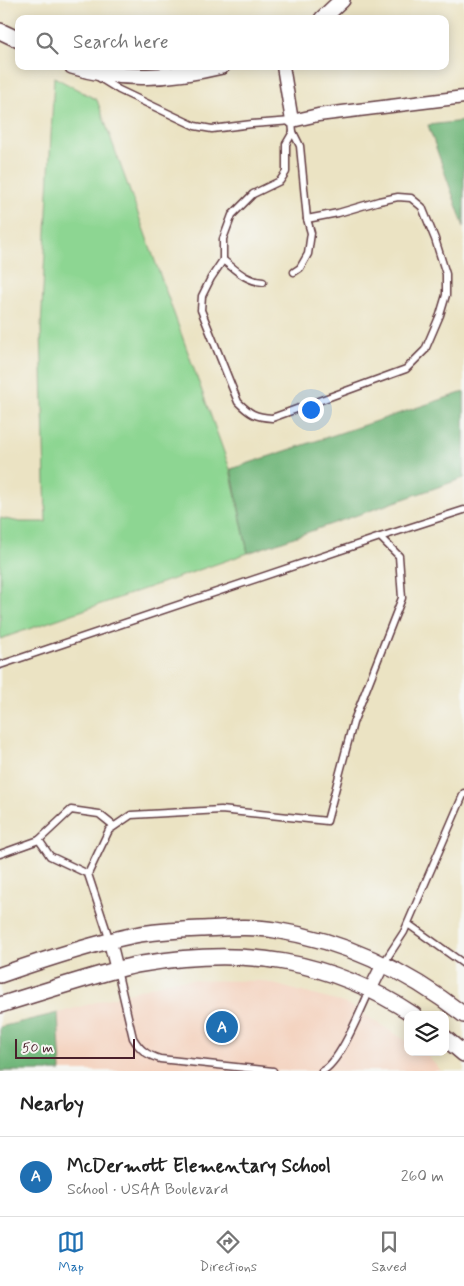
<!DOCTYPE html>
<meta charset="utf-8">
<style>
body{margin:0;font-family:Mynerve,sans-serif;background:#f6f6f6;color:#222}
.controls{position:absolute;right:15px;bottom:15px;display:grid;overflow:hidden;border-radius:10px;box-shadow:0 2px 12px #0003}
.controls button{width:45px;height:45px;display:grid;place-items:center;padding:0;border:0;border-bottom:1px solid #e0e0e0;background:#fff;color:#222;font:25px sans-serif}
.scale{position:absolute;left:15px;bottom:12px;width:120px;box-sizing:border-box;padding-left:5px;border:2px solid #4a1f2b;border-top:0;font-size:14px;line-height:18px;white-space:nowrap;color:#4a1f2b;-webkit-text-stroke:4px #f6f6f2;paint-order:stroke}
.you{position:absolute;left:310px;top:409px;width:18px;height:18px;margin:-12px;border:4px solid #fff;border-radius:50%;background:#1a73e8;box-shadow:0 0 0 8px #1a73e833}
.badge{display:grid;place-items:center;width:32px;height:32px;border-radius:50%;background:#1f6fb2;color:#fff;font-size:16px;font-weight:700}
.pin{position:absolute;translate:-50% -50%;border:2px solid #fff;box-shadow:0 1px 5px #0006}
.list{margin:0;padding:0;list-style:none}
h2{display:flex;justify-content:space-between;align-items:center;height:65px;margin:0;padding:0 20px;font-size:21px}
h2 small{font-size:16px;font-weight:400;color:#767676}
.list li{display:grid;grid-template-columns:32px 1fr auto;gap:15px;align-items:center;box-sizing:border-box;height:80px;padding:0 20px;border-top:1px solid #e0e0e0}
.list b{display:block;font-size:19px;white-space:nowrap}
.list p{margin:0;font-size:16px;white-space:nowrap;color:#767676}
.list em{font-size:16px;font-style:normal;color:#767676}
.icon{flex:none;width:28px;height:28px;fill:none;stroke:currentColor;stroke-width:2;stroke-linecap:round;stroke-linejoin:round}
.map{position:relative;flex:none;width:464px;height:1071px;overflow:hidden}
.search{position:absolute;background:#fff;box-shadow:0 2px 12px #0003;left:15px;right:15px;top:15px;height:55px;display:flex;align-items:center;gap:12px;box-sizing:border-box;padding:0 18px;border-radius:10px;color:#767676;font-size:19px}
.sheet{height:145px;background:#fff}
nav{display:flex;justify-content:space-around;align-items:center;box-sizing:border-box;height:70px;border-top:1px solid #e0e0e0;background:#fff;font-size:14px;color:#767676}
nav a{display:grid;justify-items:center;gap:2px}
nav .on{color:#1f6fb2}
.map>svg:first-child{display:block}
.built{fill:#f4d3c0}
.green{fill:#8dd692;stroke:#6c7a5e}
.forest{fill:#72b77c;stroke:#5e6b54}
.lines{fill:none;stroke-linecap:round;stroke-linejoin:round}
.service-casing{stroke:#623c42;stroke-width:9}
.minor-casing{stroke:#623c42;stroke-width:15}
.tertiary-casing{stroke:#623c42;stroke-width:18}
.service{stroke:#fff;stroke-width:6}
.minor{stroke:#fff;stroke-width:12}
.tertiary{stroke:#fff;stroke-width:15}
</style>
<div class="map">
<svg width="464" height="1071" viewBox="0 0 464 1071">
<rect width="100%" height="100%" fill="#f6f6f2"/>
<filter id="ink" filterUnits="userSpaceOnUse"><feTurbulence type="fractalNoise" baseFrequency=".02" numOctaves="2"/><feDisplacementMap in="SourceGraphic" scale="10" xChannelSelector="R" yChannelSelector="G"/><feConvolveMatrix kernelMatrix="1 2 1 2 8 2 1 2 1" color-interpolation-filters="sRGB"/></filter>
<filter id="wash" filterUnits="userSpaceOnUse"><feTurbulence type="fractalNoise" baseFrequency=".0096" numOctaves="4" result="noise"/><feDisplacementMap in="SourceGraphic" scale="20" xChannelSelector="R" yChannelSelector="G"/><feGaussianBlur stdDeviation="1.12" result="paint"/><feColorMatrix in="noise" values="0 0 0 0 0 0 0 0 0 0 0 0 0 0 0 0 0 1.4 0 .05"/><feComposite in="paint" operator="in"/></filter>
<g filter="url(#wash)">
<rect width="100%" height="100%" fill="#ebe3c3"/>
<path class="built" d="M 174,980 L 262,981 L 347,1004 L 408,1042 L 408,1052 L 424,1052 L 441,1071 L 61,1071 L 58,1013 Z"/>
<path class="green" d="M 54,77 L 97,100 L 230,469 L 248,553 L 0,639 L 0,518 L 20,522 L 46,522 L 41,328 Z"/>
<g class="forest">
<path d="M 464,121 L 464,227 L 428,125 Z"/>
<path d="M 464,392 L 464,478 L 248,553 L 231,469 Z"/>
<path d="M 58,1013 L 61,1071 L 0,1071 L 0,1027 Z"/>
</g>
</g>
<g filter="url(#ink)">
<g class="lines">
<g class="service-casing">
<g id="service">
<path d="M 98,77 L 119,90 L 195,126 L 212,129 L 252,124 L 292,121 L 293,132 L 300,146 L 307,219 L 311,233 L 308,254 L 300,268 L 294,272"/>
<path d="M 293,132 L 286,144 L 286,172 L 280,181 L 253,194 L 232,215 L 223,239 L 223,260 L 211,278 L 202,296 L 201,310 L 238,402 C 250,414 255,417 272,418 L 406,369 L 425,350 L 440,315 L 446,295 L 446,274 L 435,239 L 422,207 L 411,198 L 398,197 L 379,201 L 338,213 L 307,219"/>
<path d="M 223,260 C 236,270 246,281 263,282"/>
<path d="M 380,537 L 464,510"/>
<path d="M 0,665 L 380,537 L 399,556 L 402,598 L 353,723 L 327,821 L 221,810 L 131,815 L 109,830 L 88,874"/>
<path d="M 39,840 L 50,856 L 88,874 L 110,941"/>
<path d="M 0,854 L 39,840 L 71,810 L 99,814 L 114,826"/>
<path d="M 408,924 L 464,964"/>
<path d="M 383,964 L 404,932 L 464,793"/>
<path d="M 117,970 L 133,1038 C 140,1050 147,1055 160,1059 L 273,1071"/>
<path d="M 322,1071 C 340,1063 361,1009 370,990"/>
</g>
</g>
<g class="minor-casing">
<g id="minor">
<path d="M 283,66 L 292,121 L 318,115 L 464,97"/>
<path d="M 110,942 L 117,970"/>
<path d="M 370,990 L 383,964"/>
</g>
</g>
<g class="tertiary-casing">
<g id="tertiary">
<path d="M 322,19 L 342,0"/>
<path d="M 0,31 L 19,40"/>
<path d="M 72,66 C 122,82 172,78 222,66"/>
<path d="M 0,975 C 43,960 91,944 135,935 C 157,931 181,930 203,929 C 227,928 252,926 275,930 C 345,941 409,972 464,1015"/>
<path d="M 0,1005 C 35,994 70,983 105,973 C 117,970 129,966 142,964 C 242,947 328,958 414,1015"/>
<path d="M 445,1038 L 464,1054"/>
</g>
</g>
<use href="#service" class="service"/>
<use href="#minor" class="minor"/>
<use href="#tertiary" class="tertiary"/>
</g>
</g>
</svg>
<div class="controls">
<button><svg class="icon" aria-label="layers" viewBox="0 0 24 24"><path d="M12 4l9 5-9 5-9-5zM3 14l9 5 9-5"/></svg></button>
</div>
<div class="scale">50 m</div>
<div class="you"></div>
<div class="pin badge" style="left:222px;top:1027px">A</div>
<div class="search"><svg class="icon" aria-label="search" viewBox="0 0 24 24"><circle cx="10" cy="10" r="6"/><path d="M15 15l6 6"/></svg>Search here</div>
</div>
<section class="sheet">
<h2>Nearby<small></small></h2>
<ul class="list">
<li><span class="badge">A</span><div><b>McDermott Elementary School</b><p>School · USAA Boulevard</p></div><em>260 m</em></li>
</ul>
</section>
<nav>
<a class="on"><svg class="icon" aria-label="map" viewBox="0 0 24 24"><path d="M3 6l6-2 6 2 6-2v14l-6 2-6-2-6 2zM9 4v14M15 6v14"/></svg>Map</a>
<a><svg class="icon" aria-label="directions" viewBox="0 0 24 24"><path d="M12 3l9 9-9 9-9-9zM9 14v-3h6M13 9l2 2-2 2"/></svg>Directions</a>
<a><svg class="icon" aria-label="saved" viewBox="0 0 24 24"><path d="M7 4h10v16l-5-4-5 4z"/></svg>Saved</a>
</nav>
